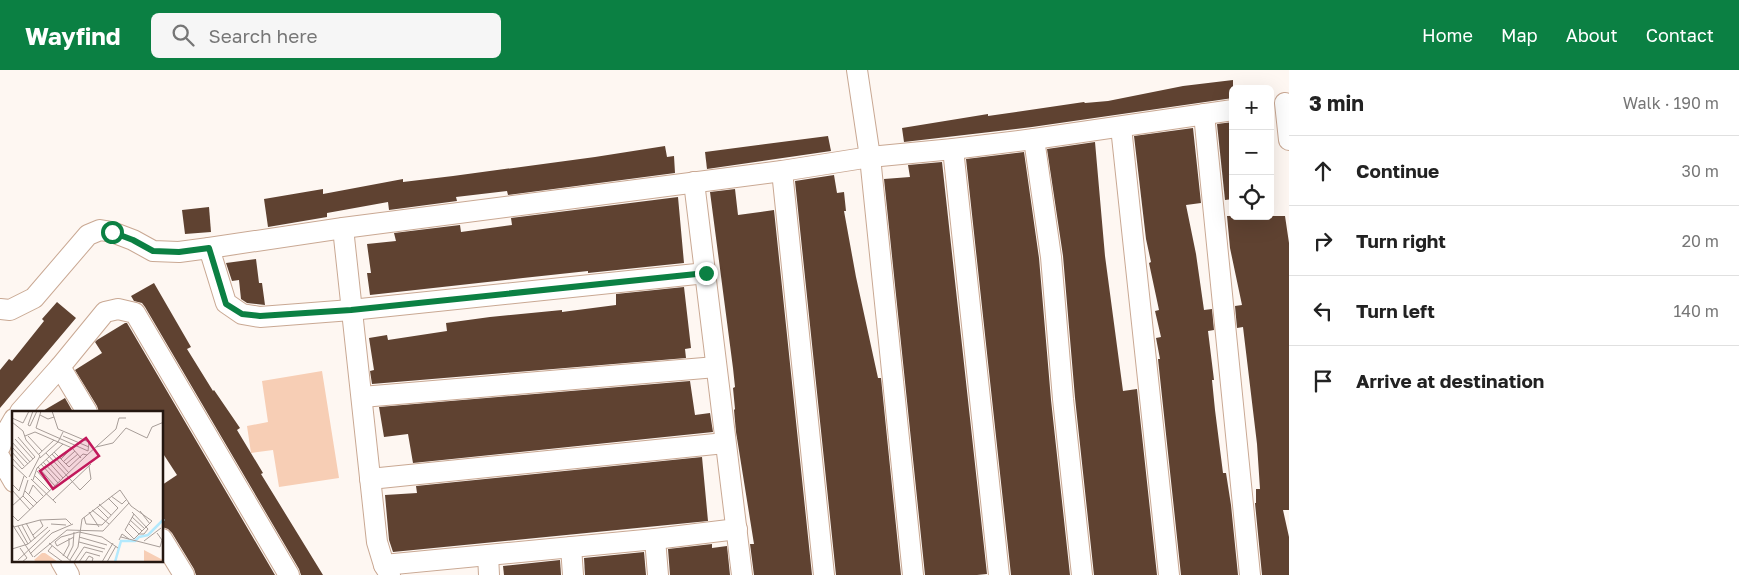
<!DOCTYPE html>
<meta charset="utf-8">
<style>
body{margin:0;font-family:"Golos Text",sans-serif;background:#f6f6f6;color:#222}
.controls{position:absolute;right:15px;top:15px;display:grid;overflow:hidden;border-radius:8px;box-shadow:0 5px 20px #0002}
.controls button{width:45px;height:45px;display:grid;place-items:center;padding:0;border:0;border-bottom:1px solid #e0e0e0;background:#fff;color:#222;font:25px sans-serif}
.stop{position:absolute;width:15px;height:15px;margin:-11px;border:4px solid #0b8043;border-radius:50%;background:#fff}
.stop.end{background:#0b8043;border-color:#fff;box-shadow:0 1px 5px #0008}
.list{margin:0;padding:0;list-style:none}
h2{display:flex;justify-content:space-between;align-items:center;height:65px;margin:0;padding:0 20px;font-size:21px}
h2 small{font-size:16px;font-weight:400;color:#767676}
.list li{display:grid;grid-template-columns:32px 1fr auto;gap:15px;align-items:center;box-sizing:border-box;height:70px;padding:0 20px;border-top:1px solid #e0e0e0}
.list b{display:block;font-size:19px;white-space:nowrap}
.list em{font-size:16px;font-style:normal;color:#767676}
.icon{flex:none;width:28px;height:28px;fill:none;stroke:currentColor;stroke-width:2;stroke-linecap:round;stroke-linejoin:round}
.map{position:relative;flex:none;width:1289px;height:505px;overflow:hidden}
header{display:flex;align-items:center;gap:30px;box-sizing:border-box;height:70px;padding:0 25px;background:#0b8043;color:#fff}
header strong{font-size:24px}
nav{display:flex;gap:28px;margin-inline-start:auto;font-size:18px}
.search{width:350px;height:45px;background:#f6f6f6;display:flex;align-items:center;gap:12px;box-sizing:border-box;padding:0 18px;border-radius:8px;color:#767676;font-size:19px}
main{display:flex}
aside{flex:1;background:#fff}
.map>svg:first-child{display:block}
.green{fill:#f7ceb5}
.building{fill:#5f4231}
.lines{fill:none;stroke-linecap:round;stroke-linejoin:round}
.minor-casing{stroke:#c9a893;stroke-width:22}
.minor{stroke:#fff;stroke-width:20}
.route{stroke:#0b8043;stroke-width:6}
.inset-river{fill:none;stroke:#b3e9fd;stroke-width:2.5}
.inset-road{fill:none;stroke:#a79d98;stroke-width:1}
.view{fill:#c2185b;fill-opacity:0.15;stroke:#c2185b;stroke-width:2.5}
.inset-edge{fill:none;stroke:#241710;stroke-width:2.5}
</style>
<header>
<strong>Wayfind</strong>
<div class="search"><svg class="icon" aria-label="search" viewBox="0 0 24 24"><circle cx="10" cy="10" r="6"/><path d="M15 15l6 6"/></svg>Search here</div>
<nav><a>Home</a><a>Map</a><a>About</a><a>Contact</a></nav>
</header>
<main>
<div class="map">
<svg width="1289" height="505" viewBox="0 0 1289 505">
<rect width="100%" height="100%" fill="#fef7f2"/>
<path class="green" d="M 322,301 L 339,408 L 279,417 L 273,380 L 251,383 L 247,356 L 268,352 L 262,311 Z"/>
<g class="building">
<path d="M 1233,10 L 1233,28 L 1032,57 L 904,72 L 902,58 L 988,44 L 988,46 L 1084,32 L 1085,33 L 1108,31 L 1183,16 Z"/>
<path d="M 1233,52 L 1233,129 L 1225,130 L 1217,54 Z"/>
<path d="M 1193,58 L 1201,133 L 1186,135 L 1196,184 L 1204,240 L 1212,239 L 1214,260 L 1208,261 L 1214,310 L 1212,310 L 1215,340 L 1223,403 L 1226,403 L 1231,435 L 1238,505 L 1181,505 L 1158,289 L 1160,289 L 1156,268 L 1161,267 L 1155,241 L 1159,240 L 1149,193 L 1151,192 L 1146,169 L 1134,66 Z"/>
<path d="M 828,66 L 831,81 L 707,99 L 705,82 Z"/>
<path d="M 1095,72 L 1105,186 L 1123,321 L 1137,319 L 1157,505 L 1094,505 L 1075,328 L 1063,186 L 1047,79 Z"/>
<path d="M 665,76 L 667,87 L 674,86 L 675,103 L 508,125 L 507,121 L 456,127 L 457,131 L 389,140 L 388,132 L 327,143 L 327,147 L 268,157 L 264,129 L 323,119 L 323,124 L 403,109 L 403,112 L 453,106 L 595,87 Z"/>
<path d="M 1024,82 L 1039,188 L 1051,330 L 1070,505 L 1011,505 L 966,89 Z"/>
<path d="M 942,92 L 987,504 L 977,505 L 925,505 L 884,109 L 910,107 L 908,95 Z"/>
<path d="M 834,105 L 837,123 L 844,122 L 846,141 L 844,141 L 856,207 L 878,308 L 881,308 L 901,505 L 836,505 L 795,111 Z"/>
<path d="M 735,119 L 738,145 L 774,140 L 812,505 L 754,505 L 750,474 L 754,474 L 736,362 L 734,340 L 735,339 L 733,318 L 735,317 L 733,298 L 710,122 Z"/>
<path d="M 678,127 L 684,193 L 588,203 L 588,201 L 523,208 L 370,225 L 367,203 L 371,203 L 367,174 L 396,171 L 394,163 L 460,155 L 461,162 L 512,155 L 511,148 Z"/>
<path d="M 209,137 L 211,162 L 185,164 L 182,140 Z"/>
<path d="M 1227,146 L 1285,146 L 1289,173 L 1289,440 L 1283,440 L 1289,467 L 1289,505 L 1262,505 L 1255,433 L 1256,433 L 1256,419 L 1260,419 L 1257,374 L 1243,257 L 1237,258 L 1235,236 L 1242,235 L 1230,178 Z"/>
<path d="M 256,189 L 259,213 L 262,213 L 265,235 L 247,233 L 241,229 L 239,210 L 232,211 L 226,193 Z"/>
<path d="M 154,213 L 191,277 L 187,279 L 213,321 L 214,320 L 240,358 L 237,360 L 263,403 L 261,404 L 323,505 L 301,505 L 299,499 L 145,237 L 142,233 L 134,231 L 131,226 Z"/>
<path d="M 684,217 L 691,278 L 685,279 L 686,288 L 372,314 L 370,301 L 374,300 L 369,268 L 387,265 L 388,270 L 447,261 L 446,253 L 490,247 L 562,240 L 562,242 L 616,235 L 616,224 Z"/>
<path d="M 57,232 L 76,248 L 0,338 L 0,300 L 9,289 L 12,291 L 44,251 L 42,249 Z"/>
<path d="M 125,253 L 127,253 L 275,505 L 196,505 L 194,499 L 172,463 L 168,459 L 162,457 L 162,415 L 177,405 L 162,382 L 162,342 L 99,342 L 97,336 L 75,300 L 102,283 L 95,272 L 97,270 Z"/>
<path d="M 690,311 L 695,345 L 710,343 L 713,362 L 413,393 L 408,364 L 384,367 L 379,337 Z"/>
<path d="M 65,328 L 73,342 L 41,342 Z"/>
<path d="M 702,387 L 708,451 L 393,482 L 389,470 L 385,425 L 417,423 L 416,416 Z"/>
<path d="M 712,474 L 712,478 L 727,476 L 730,505 L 670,505 L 668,479 Z"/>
<path d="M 644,482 L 646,505 L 585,505 L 584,488 Z"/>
<path d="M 560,490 L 561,505 L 504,505 L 503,496 Z"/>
</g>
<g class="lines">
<g class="minor-casing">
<g id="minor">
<path d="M 857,0 L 870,87 L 913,505"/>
<path d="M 1285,33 L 1289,70"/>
<path d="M 1204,44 L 1250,505"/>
<path d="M 1121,57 L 1169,505"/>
<path d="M 1034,69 L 1051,187 L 1063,329 L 1082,505"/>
<path d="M 953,79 L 999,505"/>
<path d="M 782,101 L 824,505"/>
<path d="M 694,112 L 742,505"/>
<path d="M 343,158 L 377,472 L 384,495 L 390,505"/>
<path d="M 706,203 L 351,240 L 260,247 L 242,244 L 226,233 L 209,178 L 343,158 L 782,101 L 870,87 L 953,79 L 1034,69 L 1233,40"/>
<path d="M 0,239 L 10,240 L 34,228 L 88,165 L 100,160 L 112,162 L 133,170 L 153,181 L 179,182 L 209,178"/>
<path d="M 60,297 L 87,342"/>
<path d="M 362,327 L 716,297"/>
<path d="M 20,342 L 60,297 L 105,242 L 118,239 L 135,243 L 289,505"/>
<path d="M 0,377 L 3,368 L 14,349"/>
<path d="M 0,388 L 14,412"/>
<path d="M 370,409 L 725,373"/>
<path d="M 162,469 L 184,505"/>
<path d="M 655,469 L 658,505"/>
<path d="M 571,477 L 573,505"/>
<path d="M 488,485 L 489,505"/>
<path d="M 61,491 L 69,505"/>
<path d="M 384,495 L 655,469 L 737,459"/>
</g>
</g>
<use href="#minor" class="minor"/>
</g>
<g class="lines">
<path class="route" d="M 112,162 L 133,170 L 153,181 L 179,182 L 209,178 L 226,234 L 242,244 L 260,246 L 351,240 L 706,203"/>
</g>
<g transform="translate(12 341)">
<rect width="151" height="151" fill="#fef7f2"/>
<path d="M 132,139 L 151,149 L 151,151 L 132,151 ZM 30,142 L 33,142 L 46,151 L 25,151 L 22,149 Z" fill="#f7ceb5"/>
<path class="inset-river" d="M 103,151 L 109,130 L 123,130 L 127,126 L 136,124 L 152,108"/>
<path class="inset-road" d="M 21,0 L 16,14 L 18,15 L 25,0M 29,0 L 24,17 L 76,40 L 77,31 L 46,18 L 40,0M 28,4 L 36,8 L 42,6M 0,7 L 11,12 L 17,0M 0,11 L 11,20 L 14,29 L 28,45 L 17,66M 13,25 L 23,21 L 60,37 L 69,47M 16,25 L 30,40M 51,25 L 77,36M 3,28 L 21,48M 0,31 L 18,51M 0,36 L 16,53M 84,36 L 101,32 L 114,17 L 135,27 L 140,16 L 152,11M 0,41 L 12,55M 42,41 L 57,56M 34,42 L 68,79 L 79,68 L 77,55M 27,43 L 42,29M 40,43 L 57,62M 75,44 L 104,18 L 107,7 L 114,7M 0,47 L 10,58 L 23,46 L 6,26M 28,47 L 46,31 L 51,21M 34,48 L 51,67M 49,48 L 60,37M 31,51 L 48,69M 51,51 L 63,40M 0,53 L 15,67M 29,53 L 46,72M 54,53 L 66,43M 26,56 L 43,75M 25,60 L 40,77M 22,64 L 38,80M 19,68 L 44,92M 21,69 L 25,57 L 51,33M 0,73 L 7,80 L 12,65M 0,79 L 18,99M 13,80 L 25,92M 17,83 L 21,74 L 31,85M 11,85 L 22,96M 99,85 L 110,93 L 114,89M 41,89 L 79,53M 87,93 L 99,104M 0,95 L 11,85 L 16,69M 85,96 L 96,107M 80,99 L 97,113M 128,100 L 138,113M 77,101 L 87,116M 122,103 L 113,119 L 122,128M 0,104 L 6,110 L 75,44 L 71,43 L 57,56M 72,106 L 74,113 L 90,114 L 106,97 L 96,87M 120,106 L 133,118M 118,109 L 130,120M 14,112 L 23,128M 0,113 L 21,146M 39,113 L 54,114M 117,113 L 127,123 L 132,123 L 136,118 L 120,101M 10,114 L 19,131M 6,115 L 16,133M 2,116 L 28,109 L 54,108 L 59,113M 21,124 L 31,115 L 28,109M 67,126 L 95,134M 109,126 L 148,136 L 150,129 L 145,122M 107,129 L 110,123 L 117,128M 132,130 L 149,117M 67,131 L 93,138M 37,132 L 60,151M 40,135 L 36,140 L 51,151M 45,135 L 43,131 L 49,126 L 67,121 L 90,126 L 106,137M 45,135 L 62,126M 8,137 L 15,147 L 10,151M 0,138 L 16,133 L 36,116M 18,143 L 40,122 L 61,113M 51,145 L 57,134 L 57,127M 22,146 L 55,119 L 91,120 L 117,92M 55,147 L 61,135 L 62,121M 6,149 L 38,119M 58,149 L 66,136 L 70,108 L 108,79 L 119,95 L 140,110 L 122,128M 62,151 L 72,136 L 91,141M 67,151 L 74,141 L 88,145M 73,151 L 77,145 L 81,147 L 80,151M 90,151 L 101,132M 95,151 L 104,135"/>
<path class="view" d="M 74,27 L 87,45 L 41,78 L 28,60 Z"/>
<rect width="151" height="151" class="inset-edge"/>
</g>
</svg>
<div class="controls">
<button>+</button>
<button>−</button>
<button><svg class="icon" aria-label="locate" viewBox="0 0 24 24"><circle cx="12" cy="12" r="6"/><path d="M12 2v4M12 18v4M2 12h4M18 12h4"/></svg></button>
</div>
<div class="stop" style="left:112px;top:162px"></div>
<div class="stop end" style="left:706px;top:203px"></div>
</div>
<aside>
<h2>3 min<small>Walk · 190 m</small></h2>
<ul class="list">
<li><svg class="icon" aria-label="ahead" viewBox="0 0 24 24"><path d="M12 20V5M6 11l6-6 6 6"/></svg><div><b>Continue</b></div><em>30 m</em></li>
<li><svg class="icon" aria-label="right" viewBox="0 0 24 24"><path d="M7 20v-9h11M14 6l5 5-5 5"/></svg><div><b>Turn right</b></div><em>20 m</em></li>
<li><svg class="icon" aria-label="left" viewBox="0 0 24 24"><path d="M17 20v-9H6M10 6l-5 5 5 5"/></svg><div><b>Turn left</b></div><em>140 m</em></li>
<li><svg class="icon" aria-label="arrive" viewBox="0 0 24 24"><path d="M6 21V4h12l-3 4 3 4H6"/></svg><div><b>Arrive at destination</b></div></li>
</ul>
</aside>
</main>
